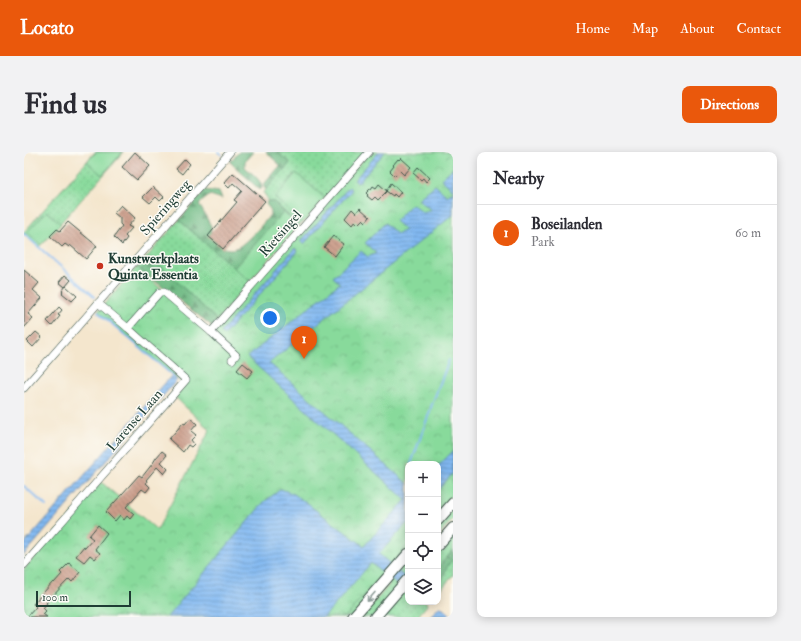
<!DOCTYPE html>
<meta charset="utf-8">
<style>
body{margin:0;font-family:"IM FELL Double Pica",serif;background:#f2f2f3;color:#2b2b33}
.controls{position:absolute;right:12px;bottom:12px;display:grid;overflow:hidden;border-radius:8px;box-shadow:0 2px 10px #0003}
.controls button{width:36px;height:36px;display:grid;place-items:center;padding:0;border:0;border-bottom:1px solid #e1e1e2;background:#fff;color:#2b2b33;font:20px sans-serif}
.scale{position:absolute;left:12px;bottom:10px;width:95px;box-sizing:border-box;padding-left:4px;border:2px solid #1f3d34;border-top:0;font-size:11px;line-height:14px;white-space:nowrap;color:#1f3d34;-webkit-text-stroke:3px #fdfcf7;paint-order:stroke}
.you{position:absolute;left:246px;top:166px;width:14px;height:14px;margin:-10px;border:3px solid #fff;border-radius:50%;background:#1a73e8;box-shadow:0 0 0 6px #1a73e833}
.badge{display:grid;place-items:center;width:26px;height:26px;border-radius:50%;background:#ea580c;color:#fff;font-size:13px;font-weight:700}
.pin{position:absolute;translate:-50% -33px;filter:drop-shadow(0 1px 2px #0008)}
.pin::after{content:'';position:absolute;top:21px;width:14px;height:12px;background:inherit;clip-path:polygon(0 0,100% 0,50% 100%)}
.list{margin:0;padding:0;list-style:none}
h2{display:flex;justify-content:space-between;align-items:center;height:52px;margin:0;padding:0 16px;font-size:17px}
h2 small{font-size:13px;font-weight:400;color:#7c7c81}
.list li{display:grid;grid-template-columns:26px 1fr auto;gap:12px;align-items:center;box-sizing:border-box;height:56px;padding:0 16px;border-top:1px solid #e1e1e2}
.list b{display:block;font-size:15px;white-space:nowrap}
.list p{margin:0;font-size:13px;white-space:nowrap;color:#7c7c81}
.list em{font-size:13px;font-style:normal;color:#7c7c81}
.icon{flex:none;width:22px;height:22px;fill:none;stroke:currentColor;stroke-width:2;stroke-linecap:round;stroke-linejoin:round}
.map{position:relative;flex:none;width:429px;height:465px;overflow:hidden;border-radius:8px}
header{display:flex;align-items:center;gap:24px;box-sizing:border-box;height:56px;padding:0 20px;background:#ea580c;color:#fff}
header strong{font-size:19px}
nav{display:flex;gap:22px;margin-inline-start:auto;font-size:14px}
.intro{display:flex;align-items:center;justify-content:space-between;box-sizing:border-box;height:96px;padding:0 24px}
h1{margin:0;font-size:28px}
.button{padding:10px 18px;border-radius:8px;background:#ea580c;color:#fff;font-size:14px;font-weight:700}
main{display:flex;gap:24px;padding:0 24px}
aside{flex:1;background:#fff;border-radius:8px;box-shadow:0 2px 10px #0003}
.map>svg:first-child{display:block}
.grass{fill:url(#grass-dots);stroke:#548c68}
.forest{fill:url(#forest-firs);stroke:#467c5c}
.park{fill:url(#park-crowns);stroke:#548c68}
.pitch{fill:#88da9b;stroke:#548c68}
.water{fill:url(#water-rules);stroke:#507a92}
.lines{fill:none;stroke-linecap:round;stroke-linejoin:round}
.stream{stroke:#81b8f1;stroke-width:2}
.building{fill:url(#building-back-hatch)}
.minor-casing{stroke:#3f564b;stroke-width:8}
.highway-casing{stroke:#3f564b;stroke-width:12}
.minor{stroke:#fff;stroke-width:7}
.highway{stroke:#fff;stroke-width:10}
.oneway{stroke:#8f9e9a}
.poi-dot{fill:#c8321e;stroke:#fdfcf7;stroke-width:1.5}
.labels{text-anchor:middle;stroke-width:3;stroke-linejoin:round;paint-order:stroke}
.street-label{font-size:14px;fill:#1f3d34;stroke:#fdfcf7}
.poi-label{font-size:14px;font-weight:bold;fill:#1f3d34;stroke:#fdfcf7;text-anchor:start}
</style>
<header>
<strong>Locato</strong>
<nav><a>Home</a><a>Map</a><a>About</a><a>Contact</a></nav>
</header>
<div class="intro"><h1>Find us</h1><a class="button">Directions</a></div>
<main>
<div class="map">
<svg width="429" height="465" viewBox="0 0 429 465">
<defs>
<pattern id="grass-dots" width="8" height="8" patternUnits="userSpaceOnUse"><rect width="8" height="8" fill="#88da9b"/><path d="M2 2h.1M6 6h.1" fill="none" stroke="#75bc86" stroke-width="1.8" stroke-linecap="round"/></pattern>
<pattern id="forest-firs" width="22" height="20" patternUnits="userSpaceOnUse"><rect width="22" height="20" fill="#6eba83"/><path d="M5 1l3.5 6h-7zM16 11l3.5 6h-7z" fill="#5a986c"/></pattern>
<pattern id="park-crowns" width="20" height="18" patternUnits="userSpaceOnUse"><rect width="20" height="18" fill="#88da9b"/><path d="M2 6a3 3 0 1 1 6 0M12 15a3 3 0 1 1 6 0" fill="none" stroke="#75bc86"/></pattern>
<pattern id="water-rules" width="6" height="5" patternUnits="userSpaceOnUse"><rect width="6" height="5" fill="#81b8f1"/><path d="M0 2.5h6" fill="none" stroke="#6997c4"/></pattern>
<pattern id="building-back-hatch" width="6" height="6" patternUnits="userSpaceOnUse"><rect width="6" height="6" fill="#cb9d8a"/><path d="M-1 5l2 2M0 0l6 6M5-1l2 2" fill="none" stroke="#a48172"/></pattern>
</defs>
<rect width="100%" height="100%" fill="#fdfcf7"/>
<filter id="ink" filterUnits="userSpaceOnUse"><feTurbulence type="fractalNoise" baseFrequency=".025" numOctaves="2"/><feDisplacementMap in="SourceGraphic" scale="8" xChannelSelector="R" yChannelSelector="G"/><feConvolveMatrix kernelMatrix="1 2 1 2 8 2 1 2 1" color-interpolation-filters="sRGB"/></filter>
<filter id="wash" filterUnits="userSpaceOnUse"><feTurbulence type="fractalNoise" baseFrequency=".012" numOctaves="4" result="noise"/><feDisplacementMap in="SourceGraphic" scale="16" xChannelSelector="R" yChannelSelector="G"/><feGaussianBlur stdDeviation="0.9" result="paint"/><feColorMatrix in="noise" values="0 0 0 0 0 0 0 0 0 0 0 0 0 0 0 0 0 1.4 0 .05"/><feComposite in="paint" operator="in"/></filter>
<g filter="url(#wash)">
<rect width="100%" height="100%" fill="#f4e6cd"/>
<g class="grass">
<path d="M 71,0 L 100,0 L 15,95 L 0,82 L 0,80 Z"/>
<path d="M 253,0 L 341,0 L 301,46 L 272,21 L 251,46 L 279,71 L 275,73 L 250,50 L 245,49 L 239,40 L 240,40 L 266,11 Z"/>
<path d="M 155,68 L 226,129 L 188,174 L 114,115 Z"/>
<path d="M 429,356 L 429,367 L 414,384 L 414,373 Z"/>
<path d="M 384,370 L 384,397 L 375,407 L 384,408 L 384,450 L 403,450 L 402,451 L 403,453 L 393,465 L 337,465 L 366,432 L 359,426 L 329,465 L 300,465 Z"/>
<path d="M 429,381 L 429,423 L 414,441 L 414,398 Z"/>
</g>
<g class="forest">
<path d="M 215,0 L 229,0 L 221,9 L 221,15 C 227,21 238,28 238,36 L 236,38 L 206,10 Z"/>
<path d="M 242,0 L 253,0 L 266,11 L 242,37 L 240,36 L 241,31 L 256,14 L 256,13 Z"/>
<path d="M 181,38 L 195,40 L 198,47 L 186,43 L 175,52 L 187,74 L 186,85 C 192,89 199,98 207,97 C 210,97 213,96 216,94 C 221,91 247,65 247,60 C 247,57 243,54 242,52 L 243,49 L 244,49 L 250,50 L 260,60 L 210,116 L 155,68 Z"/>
<path d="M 127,105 L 193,168 L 188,174 L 117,118 Z"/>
<path d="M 429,398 L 429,406 C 425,411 421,418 419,425 C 417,430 418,434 414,438 L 414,416 Z"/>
</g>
<path class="park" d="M 346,0 L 429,0 L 429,342 L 414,359 L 414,312 L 384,312 L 384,393 L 321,465 L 0,465 L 0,417 L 77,330 L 133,378 L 186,278 L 151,245 L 161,233 L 74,159 L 113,115 L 184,180 Z"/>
<g class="pitch">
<path d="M 72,0 L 99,0 L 78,23 L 63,10 Z"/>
<path d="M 272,21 L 301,46 L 279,71 L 251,46 Z"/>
<path d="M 23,59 L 37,72 L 17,93 L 3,80 Z"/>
<path d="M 260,60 L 275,73 L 226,129 L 210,116 Z"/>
</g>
<g class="water">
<path d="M 355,0 L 361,0 L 334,31 L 330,28 Z"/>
<path d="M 429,16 L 429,38 L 417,27 Z"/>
<path d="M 411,33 L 423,44 L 429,40 L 429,63 L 245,211 L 384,332 L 384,370 L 355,402 L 384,428 L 384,442 L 347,411 L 300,465 L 143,465 L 240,350 L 257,337 L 270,342 L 340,394 L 382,348 L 223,205 L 316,131 L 309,125 L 337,99 L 344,105 L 352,101 L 341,91 L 361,71 L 373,82 L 381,78 L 371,69 L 388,52 L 399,61 L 407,58 L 394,47 Z"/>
<path d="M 325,35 L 328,38 L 280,92 L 277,89 Z"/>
<path d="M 271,96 L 274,99 L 200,183 L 197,180 Z"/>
<path d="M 148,223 L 153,228 L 0,403 L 0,392 Z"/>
<path d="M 429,299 L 429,321 L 414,338 L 414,314 Z"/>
<path d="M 416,454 L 417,455 L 428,465 L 417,464 L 406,465 Z"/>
</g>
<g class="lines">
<g class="stream">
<path d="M 194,0 L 198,3"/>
<path d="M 0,82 L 71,145"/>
<path d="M 74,160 L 148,223"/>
<path d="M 407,255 L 425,208"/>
<path d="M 387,312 L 407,256"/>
<path d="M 0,334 L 22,354"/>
</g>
</g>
<g id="blocks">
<g class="building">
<path d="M 111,0 L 126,14 L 113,28 L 98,15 Z"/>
<path d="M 377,6 L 387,15 L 380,23 L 376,19 L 371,24 L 366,19 L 370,14 L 369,13 L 374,7 L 375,8 Z"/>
<path d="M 161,7 L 166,12 L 158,22 L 152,17 Z"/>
<path d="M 394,15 L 406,26 L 402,30 L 399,26 L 397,28 L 389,21 Z"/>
<path d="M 209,21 L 241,49 L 199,97 L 184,84 L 213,50 L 210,48 L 218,39 L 209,31 L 205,36 L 200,31 Z"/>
<path d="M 367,31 L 377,40 L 373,45 L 370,42 L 369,44 L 362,39 Z"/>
<path d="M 355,32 L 363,39 L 354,48 L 351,45 L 348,48 L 343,44 L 344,43 L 342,41 L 346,37 L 347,37 L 349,34 L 352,36 Z"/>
<path d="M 129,35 L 140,45 L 136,49 L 132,45 L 126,51 L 119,45 Z"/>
<path d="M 97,53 L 111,66 L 104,74 L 108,76 L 101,84 L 103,86 L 98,93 L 90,85 L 98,74 L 96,72 L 96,66 L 90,61 Z"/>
<path d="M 336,56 L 346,65 L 342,70 L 339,67 L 334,72 L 331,69 L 328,73 L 321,66 L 328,57 L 332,61 Z"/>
<path d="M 44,70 L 73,94 L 62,107 L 46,93 L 45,95 L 41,92 L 38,95 L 26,84 L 33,77 L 36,79 Z"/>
<path d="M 309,84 L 320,92 L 311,104 L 300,95 Z"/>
<path d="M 0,118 L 15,131 L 9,138 L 18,146 L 4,162 L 9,166 L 0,176 Z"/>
<path d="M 41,123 L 47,128 L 41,135 L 35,130 Z"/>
<path d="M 42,134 L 53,144 L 48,149 L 38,141 L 39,140 L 38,139 Z"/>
<path d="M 35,155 L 38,158 L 34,163 L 36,164 L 28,174 L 23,169 Z"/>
<path d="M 12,180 L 18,185 L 9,195 L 3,189 Z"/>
<path d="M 219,211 L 229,219 L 223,226 L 213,218 Z"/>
<path d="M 166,266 L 173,272 L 167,279 L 172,283 L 167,288 L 170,292 L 167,295 L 164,293 L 159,300 L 145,287 L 159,271 L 161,272 Z"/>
<path d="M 138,299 L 143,303 L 137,310 L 144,317 L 140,322 L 133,315 L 122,328 L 123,329 L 122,331 L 126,335 L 122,340 L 118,337 L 102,355 L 110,362 L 106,367 L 103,364 L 100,368 L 96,363 L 91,369 L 82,360 L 115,323 L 118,325 L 129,311 L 132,306 Z"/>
<path d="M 74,373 L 83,381 L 71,397 L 76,401 L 71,407 L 66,403 L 60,410 L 52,404 L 60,394 L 61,396 L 69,387 L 65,384 Z"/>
<path d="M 45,411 L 56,420 L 48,430 L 45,427 L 22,451 L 23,451 L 19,456 L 22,459 L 19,462 L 23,465 L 3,465 L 12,455 L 9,452 L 29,430 L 30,431 L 38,422 L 36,420 Z"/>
</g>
</g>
</g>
<g filter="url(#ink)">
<use href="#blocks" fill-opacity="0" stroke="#3f564b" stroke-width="1"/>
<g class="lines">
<g class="minor-casing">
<g id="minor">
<path d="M 104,176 L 136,140 L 140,140 L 187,180 L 212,203 L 208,208"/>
<path d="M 187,180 L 345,0"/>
<path d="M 0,236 L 206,0"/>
<path d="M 0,413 L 162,228 L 104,176 L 74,151"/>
</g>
</g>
<g class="highway-casing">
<g id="highway">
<path d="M 414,368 L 429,351"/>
<path d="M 414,393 L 429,376"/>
<path d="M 329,465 L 384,402"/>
<path d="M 351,465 L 384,427"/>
</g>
</g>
<use href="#minor" class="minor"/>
<use href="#highway" class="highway"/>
</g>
<defs><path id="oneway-shaft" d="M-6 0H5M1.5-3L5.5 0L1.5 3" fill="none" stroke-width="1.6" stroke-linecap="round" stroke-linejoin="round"/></defs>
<use class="oneway" href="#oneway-shaft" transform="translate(347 445) rotate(131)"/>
</g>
<circle class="poi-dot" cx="76" cy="114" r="4"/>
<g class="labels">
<g class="street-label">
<text transform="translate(141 55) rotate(-49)" y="5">Spieringweg</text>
<text transform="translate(256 81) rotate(-49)" y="5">Rietsingel</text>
<text transform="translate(110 268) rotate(-49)" y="5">Larense Laan</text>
</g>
<g class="poi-label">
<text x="84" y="111">Kunstwerkplaats<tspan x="84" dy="16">Quinta Essentia</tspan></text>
</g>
</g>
</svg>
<div class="controls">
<button>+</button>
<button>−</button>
<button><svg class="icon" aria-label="locate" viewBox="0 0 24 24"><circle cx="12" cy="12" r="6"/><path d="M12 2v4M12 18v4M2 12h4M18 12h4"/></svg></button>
<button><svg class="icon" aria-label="layers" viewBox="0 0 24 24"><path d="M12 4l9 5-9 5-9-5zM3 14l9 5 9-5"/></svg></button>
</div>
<div class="scale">100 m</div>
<div class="you"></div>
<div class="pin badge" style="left:280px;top:207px">1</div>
</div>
<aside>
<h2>Nearby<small></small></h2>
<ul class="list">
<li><span class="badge">1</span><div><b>Boseilanden</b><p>Park</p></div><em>60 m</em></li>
</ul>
</aside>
</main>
